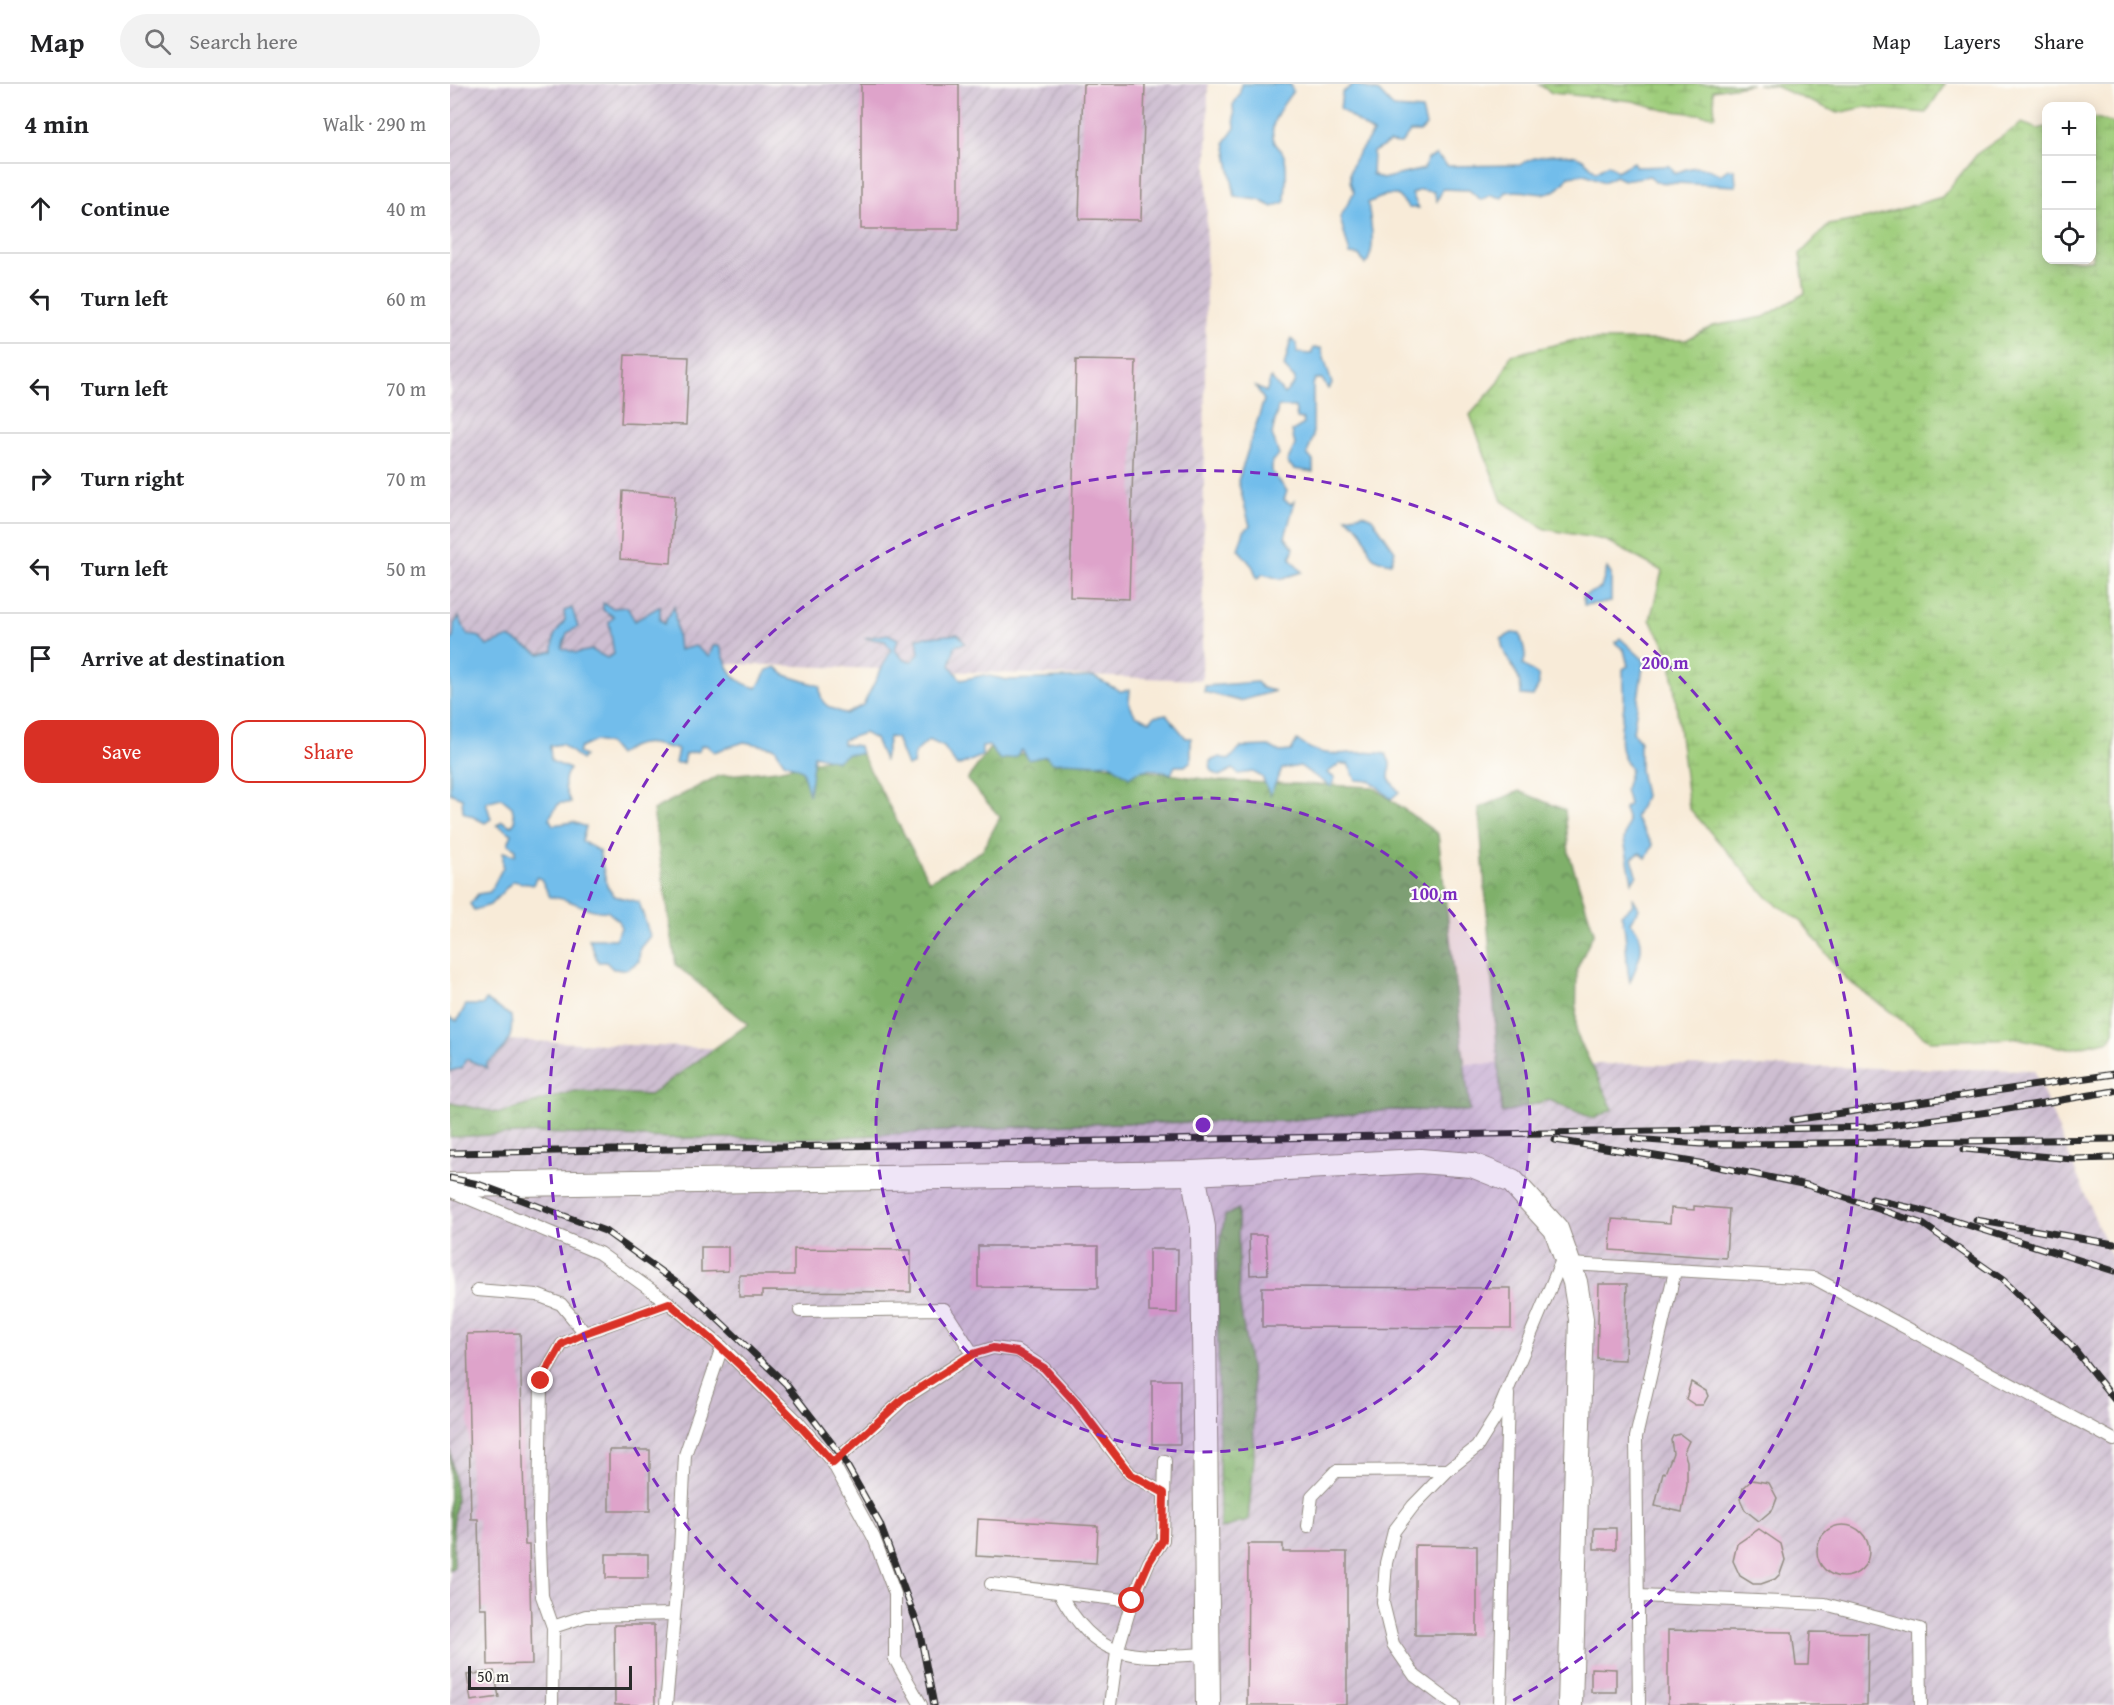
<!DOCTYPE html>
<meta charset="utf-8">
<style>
body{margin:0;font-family:"Gentium Book Plus",serif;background:#f2f2f2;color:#202124}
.controls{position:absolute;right:18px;top:18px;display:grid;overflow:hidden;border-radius:12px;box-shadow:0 3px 15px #0003}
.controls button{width:54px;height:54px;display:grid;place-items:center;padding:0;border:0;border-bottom:2px solid #e0e0e0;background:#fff;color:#202124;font:30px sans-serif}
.scale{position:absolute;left:18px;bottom:15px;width:164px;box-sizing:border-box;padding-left:6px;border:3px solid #2b2b2b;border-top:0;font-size:16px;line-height:21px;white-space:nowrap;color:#2b2b2b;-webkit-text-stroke:4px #fdfcf7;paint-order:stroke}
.stop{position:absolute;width:18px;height:18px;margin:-14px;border:4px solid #d93025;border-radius:50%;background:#fff}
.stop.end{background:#d93025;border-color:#fff;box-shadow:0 2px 6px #0008}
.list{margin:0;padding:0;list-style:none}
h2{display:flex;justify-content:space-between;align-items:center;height:78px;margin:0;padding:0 24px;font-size:26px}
h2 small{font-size:20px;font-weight:400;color:#757577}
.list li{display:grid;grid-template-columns:39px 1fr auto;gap:18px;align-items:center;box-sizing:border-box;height:90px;padding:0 24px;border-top:2px solid #e0e0e0}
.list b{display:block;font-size:22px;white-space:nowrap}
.list em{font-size:20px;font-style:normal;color:#757577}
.actions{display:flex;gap:12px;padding:18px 24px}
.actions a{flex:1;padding:14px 0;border:2px solid #d93025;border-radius:18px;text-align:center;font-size:21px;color:#d93025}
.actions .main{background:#d93025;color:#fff}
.icon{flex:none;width:33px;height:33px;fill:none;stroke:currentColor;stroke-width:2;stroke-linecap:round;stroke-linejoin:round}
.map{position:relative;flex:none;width:1664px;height:1621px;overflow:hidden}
header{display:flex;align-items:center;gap:36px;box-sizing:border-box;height:84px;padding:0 30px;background:#fff;border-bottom:2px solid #e0e0e0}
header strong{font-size:28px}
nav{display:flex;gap:33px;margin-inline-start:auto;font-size:21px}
.search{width:420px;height:54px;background:#f2f2f2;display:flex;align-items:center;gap:15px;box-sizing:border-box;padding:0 21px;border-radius:33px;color:#757577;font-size:22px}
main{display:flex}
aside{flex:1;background:#fff}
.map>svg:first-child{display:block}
.industrial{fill:url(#industrial-furrows)}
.forest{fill:url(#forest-crowns);stroke:#556e4b;stroke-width:1.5}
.wetland{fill:url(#wetland-marsh);stroke:#657c53;stroke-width:1.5}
.water{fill:#72bdeb;stroke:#4e748b;stroke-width:1.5}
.building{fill:#dea3ca}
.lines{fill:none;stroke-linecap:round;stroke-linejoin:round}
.lane-casing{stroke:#928b82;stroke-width:14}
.street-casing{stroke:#928b82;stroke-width:26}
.lane{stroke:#fff;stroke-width:12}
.street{stroke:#fff;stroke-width:24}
.rail-casing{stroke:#2b2b2b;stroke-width:7}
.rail{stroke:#fdfcf7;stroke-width:4.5;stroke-dasharray:14;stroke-linecap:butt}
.route{stroke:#d93025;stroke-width:8}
.ring{fill:none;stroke:#7b2cbf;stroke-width:3;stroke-dasharray:10 8}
.centre{fill:#7b2cbf;stroke:#fdfcf7;stroke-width:3}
.ring-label{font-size:18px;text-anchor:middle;font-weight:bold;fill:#7b2cbf;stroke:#fdfcf7;stroke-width:4.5;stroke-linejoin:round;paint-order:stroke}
</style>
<header>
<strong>Map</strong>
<div class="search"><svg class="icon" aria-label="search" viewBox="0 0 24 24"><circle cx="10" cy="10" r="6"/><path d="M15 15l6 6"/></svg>Search here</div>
<nav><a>Map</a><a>Layers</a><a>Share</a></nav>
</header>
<main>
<aside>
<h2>4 min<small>Walk · 290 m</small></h2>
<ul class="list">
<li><svg class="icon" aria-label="ahead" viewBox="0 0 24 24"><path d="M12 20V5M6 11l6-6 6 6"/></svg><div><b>Continue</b></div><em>40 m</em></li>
<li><svg class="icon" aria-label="left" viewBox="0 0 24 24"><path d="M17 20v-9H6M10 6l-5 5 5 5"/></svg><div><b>Turn left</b></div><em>60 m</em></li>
<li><svg class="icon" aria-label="left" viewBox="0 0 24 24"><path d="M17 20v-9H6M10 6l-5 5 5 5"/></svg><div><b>Turn left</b></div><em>70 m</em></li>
<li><svg class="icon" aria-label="right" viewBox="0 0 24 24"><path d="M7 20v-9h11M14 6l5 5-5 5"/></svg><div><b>Turn right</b></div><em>70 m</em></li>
<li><svg class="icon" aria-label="left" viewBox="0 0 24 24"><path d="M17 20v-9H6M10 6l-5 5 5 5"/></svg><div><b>Turn left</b></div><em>50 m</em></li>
<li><svg class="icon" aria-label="arrive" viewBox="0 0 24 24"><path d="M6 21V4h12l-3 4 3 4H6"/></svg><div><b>Arrive at destination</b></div></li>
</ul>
<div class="actions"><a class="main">Save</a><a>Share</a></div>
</aside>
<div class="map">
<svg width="1664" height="1621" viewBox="0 0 1664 1621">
<defs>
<pattern id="industrial-furrows" width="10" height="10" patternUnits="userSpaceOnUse" patternTransform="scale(1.5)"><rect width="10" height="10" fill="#cebed1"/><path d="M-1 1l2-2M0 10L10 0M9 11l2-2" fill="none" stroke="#b1a3b4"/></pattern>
<pattern id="forest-crowns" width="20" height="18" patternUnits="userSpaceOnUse" patternTransform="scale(1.5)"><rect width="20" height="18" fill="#7fb06b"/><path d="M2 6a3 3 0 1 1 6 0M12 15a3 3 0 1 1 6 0" fill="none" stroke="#688f58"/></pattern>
<pattern id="wetland-marsh" width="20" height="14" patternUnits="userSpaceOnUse" patternTransform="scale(1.5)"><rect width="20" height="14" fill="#9fcd7b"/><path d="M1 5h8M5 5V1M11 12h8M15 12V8" fill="none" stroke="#89b06a"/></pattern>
</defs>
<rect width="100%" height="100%" fill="#fdfcf7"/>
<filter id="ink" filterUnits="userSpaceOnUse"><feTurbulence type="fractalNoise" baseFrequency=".0167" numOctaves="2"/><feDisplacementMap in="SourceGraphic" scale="12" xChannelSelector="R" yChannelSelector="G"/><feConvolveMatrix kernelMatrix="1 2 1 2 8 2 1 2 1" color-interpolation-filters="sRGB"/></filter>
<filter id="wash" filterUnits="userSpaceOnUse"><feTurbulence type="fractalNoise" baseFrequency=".008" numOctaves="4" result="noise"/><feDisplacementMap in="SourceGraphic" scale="24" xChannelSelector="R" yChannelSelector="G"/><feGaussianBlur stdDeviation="1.35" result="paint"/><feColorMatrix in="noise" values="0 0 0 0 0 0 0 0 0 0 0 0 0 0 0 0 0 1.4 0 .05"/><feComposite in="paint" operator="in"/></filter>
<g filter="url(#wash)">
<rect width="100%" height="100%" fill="#f8ebd8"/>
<g class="industrial">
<path d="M 0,0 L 758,0 L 752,596 L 0,570 Z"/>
<path d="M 0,954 L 639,979 L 1156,980 L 1584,986 L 1664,1181 L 1664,1621 L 0,1621 Z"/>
</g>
<g class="forest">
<path d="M 539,665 L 768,697 L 923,703 L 988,750 L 1020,1027 L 942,1026 L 833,1037 L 620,1040 L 371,1054 L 222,1054 L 91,1049 L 0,1053 L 0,1019 L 50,1029 L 125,1007 L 200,1011 L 298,940 L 226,881 L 203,726 L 268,692 L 327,686 L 410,667 L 479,797 L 532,767 L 550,733 L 517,696 Z"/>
<path d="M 1069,707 L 1115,726 L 1119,770 L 1144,848 L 1127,885 L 1126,949 L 1163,1025 L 1144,1035 L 1099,1016 L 1052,1029 L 1029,724 Z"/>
<path d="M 788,1125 L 789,1215 L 803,1303 L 804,1375 L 798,1437 L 770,1445 L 767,1176 L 775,1132 Z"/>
<path d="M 0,1366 L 6,1414 L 3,1444 L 4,1483 L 0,1486 Z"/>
</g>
<g class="wetland">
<path d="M 1088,0 L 1302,0 L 1263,6 L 1265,32 L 1214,26 L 1183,17 L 1102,9 Z"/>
<path d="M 1307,0 L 1495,0 L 1476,29 L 1415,23 L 1388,29 L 1324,2 Z"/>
<path d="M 1642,33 L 1664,39 L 1664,947 L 1660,956 L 1619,965 L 1567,954 L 1480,957 L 1396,895 L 1352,838 L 1318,814 L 1239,724 L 1220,569 L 1200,536 L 1212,487 L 1155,456 L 1095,445 L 1052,417 L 1020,331 L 1049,298 L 1061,271 L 1125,256 L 1236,256 L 1263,242 L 1314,233 L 1355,209 L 1350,170 L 1379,141 L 1418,134 L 1492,113 L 1528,69 L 1572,39 L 1588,45 L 1596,43 L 1596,176 L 1642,176 Z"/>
</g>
<g class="water">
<path d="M 791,0 L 840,0 L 843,7 C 833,21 816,40 825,59 C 828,64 834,68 835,75 C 838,88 835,104 835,118 L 823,123 L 809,116 L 785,113 L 775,58 L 785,44 L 783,21 L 790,10 Z"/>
<path d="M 904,0 L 929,8 L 944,24 L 972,26 L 976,42 L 970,48 L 960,48 L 951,60 L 939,59 L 923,68 L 922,90 L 932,95 L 974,85 L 977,75 L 986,71 L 998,82 L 1070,81 C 1082,71 1117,67 1131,74 C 1137,77 1142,84 1146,88 L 1158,80 L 1167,87 L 1183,78 L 1186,83 L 1220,82 L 1225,90 C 1240,81 1256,81 1270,91 L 1278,85 L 1285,86 L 1286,102 L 1205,98 L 1200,92 L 1173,96 L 1165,92 L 1154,98 L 1135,90 L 1119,92 C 1099,123 1086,103 1056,108 L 1052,114 L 1041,111 L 1031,116 L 1019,106 L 993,105 L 987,117 L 984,108 L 970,106 L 962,110 L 969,124 L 959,124 L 947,111 L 936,111 L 918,119 C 920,138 928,165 915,181 L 909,171 L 900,170 L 890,134 L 904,108 C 891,85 910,68 923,49 L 890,25 L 892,9 Z"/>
<path d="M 841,255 L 847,260 L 847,269 L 861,270 L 864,264 L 871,264 L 882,300 L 878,305 L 872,295 L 865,295 L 863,301 L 863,353 L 857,370 L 863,377 L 863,388 L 844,385 L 837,378 L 845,361 L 842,347 L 854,340 L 853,335 L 847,334 L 845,323 L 828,323 L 822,350 L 829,371 L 822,377 L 822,388 L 837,407 L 834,416 L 841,420 L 845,417 L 835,453 L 844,464 L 840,474 L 852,488 L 830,495 L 813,490 L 807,495 L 803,483 L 788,465 L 794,447 L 800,442 L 788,397 L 814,316 L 806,303 L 816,308 L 821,294 L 834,310 L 844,300 L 845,295 L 834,283 Z"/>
<path d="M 913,430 L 922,434 L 945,467 L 941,479 C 911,473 924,466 911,447 C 908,442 901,437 896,433 Z"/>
<path d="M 1157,484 L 1161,490 L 1161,518 L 1134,521 L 1133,512 L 1151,504 Z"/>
<path d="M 153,519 L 162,524 L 177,523 L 185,537 L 210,522 L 210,536 L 214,540 L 224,522 L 229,566 L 245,562 L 259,573 L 263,562 L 270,562 C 277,584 283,599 307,604 L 317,586 L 326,583 L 335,591 L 370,602 C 369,622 380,624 396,630 L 413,621 L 441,566 L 435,557 L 414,554 L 438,550 L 448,555 L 445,566 L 454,576 L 462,577 L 469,570 L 467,554 L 508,550 L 515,559 L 505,562 L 500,581 L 511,596 L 534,591 L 558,596 L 644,593 L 670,607 L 680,606 L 679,619 L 685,631 L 700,637 L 705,632 L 716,630 L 736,654 L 741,654 L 741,677 L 735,682 L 725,682 L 721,690 C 707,685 692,682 679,693 L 659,679 C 639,682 622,676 602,679 L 596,672 L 579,676 L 572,666 L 565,673 L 550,676 L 539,662 L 532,663 L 532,672 L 507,682 L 494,663 L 479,656 L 465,669 L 463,681 L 457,682 L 446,654 L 439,653 L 434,676 L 425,655 L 414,649 L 393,656 L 393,660 L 409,662 L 411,670 L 397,670 L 387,677 L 364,671 L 359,711 L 352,686 L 334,678 L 325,664 L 294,658 L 264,668 L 256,661 L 251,662 L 249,667 L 235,670 L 233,679 L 225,679 L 228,666 C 203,659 189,654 168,671 L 159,660 L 145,657 L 130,664 L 128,669 L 134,672 L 131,676 L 112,660 L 100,662 L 101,677 L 120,685 C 111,696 115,707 121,719 L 109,719 L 99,734 L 103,741 L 123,738 L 136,743 L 132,757 L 149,767 L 157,802 L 164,812 L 189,818 L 200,852 L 190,864 L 189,877 L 178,885 L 163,885 L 156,878 L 148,878 L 139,855 L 165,855 L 171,844 L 169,837 L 157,827 C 137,829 123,814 100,813 L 91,795 L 86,793 L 83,801 L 63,797 L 40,821 L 24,826 L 20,820 L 28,810 L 40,808 L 53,783 L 53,768 L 65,771 L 66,765 L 58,760 L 62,750 L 47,741 L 52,737 L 61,742 L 65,737 L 62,723 L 51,714 L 36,718 L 41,735 L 35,739 L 13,728 L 12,714 L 0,709 L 0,556 L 3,555 L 4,540 L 9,533 L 17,550 L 30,553 L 37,562 L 59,553 L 90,570 L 103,567 L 104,552 L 115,536 L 114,527 L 122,524 L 128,543 L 117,549 L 112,564 L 126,569 L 142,566 L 157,574 L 164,570 L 159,538 L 164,533 L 153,526 Z"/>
<path d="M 1062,549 L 1070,550 L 1076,571 L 1073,581 L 1088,591 L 1089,601 L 1083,612 L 1071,611 C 1071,582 1054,581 1051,555 Z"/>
<path d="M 1170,554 L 1194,576 L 1183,648 L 1190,657 L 1190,686 L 1195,712 L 1185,734 L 1203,761 L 1196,774 L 1190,769 L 1182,774 L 1187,791 L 1182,798 L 1174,756 L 1178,737 L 1174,725 L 1179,720 L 1175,705 L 1181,685 C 1164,665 1172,644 1174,620 C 1175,609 1173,597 1173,585 L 1178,582 L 1174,566 L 1165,559 Z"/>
<path d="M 807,598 L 812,604 L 825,607 L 790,617 L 754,608 L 755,602 Z"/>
<path d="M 847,656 C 878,681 902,663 936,670 L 940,679 L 939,695 L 949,708 L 941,715 L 921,697 L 906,696 L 898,680 L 890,680 L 877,689 L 885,694 L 881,703 L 850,682 L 832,685 L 820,711 L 812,693 L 803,688 L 788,690 L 783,685 L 769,692 L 761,686 L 760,677 L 770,673 L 779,676 L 791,663 L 819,662 L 830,668 L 841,667 Z"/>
<path d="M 1183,814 L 1189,824 L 1180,838 C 1200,857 1189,876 1180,898 C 1174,875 1179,852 1171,830 L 1182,822 Z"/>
<path d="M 36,916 L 61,932 C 64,956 56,965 37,979 L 37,984 L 16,975 L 12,984 L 0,987 L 0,934 L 7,937 L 16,921 L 32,921 Z"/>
</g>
<g id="blocks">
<g class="building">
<rect x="411" y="0" width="98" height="145"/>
<path d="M 633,0 L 695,0 L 691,136 L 629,135 Z"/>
<path d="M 175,271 L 239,273 L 236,341 L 171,339 Z"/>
<path d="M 626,276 L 686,277 L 679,515 L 620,513 Z"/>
<path d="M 173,407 L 225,412 L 221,479 L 170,475 Z"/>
<path d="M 1244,1122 L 1279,1125 L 1276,1174 L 1160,1166 L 1162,1135 L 1220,1139 L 1221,1124 L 1244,1126 Z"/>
<path d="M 799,1151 L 816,1151 L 818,1190 L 800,1191 Z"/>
<path d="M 528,1162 L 648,1162 L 648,1204 L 528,1203 Z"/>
<path d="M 251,1163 L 278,1163 L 278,1187 L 251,1188 Z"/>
<path d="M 344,1165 L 461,1166 L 461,1208 L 312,1207 L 312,1213 L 289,1213 L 289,1191 L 344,1191 Z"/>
<path d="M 699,1165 L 728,1165 L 727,1229 L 699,1228 Z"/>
<path d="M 1149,1200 L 1177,1200 L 1175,1276 L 1147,1275 Z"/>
<path d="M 812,1203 L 1061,1204 L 1061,1244 L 812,1243 Z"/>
<path d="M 70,1249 L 75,1461 L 79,1461 L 82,1580 L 38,1581 L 37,1524 L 30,1524 L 28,1435 L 21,1435 L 17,1250 Z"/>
<rect x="702" y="1296" width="28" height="64"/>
<path d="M 1241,1298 L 1256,1307 L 1258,1312 L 1253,1321 L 1245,1321 L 1236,1315 Z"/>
<path d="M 1230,1350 L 1239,1357 L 1234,1368 L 1237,1377 L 1237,1401 L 1232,1428 L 1205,1422 L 1213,1388 L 1215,1389 L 1223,1369 L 1221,1356 L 1223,1352 Z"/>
<rect x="159" y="1366" width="41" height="61"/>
<path d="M 1302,1396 L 1319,1399 L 1327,1414 L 1323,1425 L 1309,1437 L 1295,1426 L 1290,1415 L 1293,1404 Z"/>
<path d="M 528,1435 L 648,1442 L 646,1479 L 526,1472 Z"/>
<circle cx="1393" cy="1467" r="26"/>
<rect x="1144" y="1444" width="22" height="21"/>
<path d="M 1309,1445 L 1331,1460 L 1335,1476 L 1330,1490 L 1325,1495 L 1311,1500 L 1303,1500 L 1290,1492 L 1283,1477 L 1287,1460 Z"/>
<path d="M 798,1460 L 833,1460 L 833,1468 L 897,1468 L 897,1621 L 797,1621 Z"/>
<path d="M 965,1461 L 1027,1462 L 1027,1551 L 965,1551 Z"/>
<rect x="156" y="1470" width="42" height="24"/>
<path d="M 164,1541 L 204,1541 L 205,1621 L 165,1621 Z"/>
<path d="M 1218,1546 L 1342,1548 L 1346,1581 L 1358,1581 L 1360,1548 L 1418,1549 L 1417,1621 L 1218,1621 Z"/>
<path d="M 1141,1584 L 1166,1585 L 1166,1608 L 1141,1608 Z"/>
<path d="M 44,1587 L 49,1613 L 21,1617 L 17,1591 Z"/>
</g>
</g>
</g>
<g filter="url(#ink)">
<use href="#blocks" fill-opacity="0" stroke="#928b82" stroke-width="1.5"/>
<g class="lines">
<g class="lane-casing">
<g id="lane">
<path d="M 1,1107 L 149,1169 L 219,1219 L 272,1263 L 347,1337 L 383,1379 L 424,1454 L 445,1510 L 445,1575 L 471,1621"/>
<path d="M 1120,1180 L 1364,1194 L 1664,1356"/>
<path d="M 27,1206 L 87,1211 L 111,1220 L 135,1249"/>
<path d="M 350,1227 L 494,1225 L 523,1270"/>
<path d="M 383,1379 L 455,1314 L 523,1270 L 543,1264 L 568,1267 L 594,1284 L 626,1319 L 680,1390 L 714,1409"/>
<path d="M 858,1442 L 862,1412 L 886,1387 L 998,1386"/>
<path d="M 541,1500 L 682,1517"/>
<path d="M 609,1508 C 648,1580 684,1574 757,1570"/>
<path d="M 1189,1512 L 1375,1520 L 1470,1545 L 1471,1621"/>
<path d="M 103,1543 L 136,1532 L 223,1530"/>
<path d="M 102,1621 L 103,1543 L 92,1512 L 89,1436 L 91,1297 L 112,1260 L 135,1249 L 219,1219"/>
<path d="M 216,1621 L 230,1466 L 235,1371 L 272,1263"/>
<path d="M 660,1621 L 667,1568 L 682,1517 L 699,1478 L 713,1456 L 715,1377"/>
<path d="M 1004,1621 L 965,1592 L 943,1560 L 933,1519 L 936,1479 L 944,1447 L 963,1422 L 998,1386 L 1027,1363 L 1047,1331 L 1114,1171"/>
<path d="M 1050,1621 L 1058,1310"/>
<path d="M 1189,1621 L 1186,1353 L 1225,1187"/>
</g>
</g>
<g class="street-casing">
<g id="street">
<path d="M 743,1089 L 753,1143 L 758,1621"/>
<path d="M 0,1101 L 743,1089 L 970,1077 L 1022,1081 L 1062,1097 L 1106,1145 L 1125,1198 L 1131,1235 L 1120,1621"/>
</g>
</g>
<use href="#lane" class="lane"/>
<use href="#street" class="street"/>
<g class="rail-casing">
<g id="rail">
<path d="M 1343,1036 L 1664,990"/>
<path d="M 1184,1055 L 1250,1060 L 1299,1060 L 1664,1055"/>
<path d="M 1105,1056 L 1249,1079 L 1357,1101 L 1473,1140 L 1553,1196 L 1621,1261 L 1664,1315"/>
<path d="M 1514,1065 L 1622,1075 L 1664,1074"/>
<path d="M 0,1069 L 1424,1043 L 1546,1027 L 1664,1007"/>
<path d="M 0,1094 L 28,1100 L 155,1147 L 238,1207 L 336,1300 L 391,1371 L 430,1440 L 469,1545 L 484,1621"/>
<path d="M 1422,1115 L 1470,1126 L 1664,1187"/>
<path d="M 1526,1136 L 1664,1160"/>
</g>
</g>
<use href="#rail" class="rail"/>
</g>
</g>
<g class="lines" filter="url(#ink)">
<path class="route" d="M 91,1297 L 112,1260 L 135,1249 L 219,1219 C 279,1268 333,1320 383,1379 L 454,1314 L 523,1270 L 543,1264 L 567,1268 L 594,1284 L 626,1319 L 680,1390 L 714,1409 L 713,1456 L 699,1478 L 682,1517"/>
</g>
<circle cx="753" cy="1041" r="327" fill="#7b2cbf" fill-opacity=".12"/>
<g class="ring">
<circle cx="753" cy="1041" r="327"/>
<path d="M446 1618A654 654 0 1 1 1060 1618"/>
</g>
<circle cx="753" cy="1041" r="9" class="centre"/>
<g class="ring-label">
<text x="1215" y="585">200 m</text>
<text x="984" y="816">100 m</text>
</g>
</svg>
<div class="controls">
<button>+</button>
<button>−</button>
<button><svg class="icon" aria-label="locate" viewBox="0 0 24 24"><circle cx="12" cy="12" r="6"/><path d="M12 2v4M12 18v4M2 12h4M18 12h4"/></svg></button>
</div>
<div class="scale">50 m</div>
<div class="stop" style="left:682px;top:1517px"></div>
<div class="stop end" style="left:91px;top:1297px"></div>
</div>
</main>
